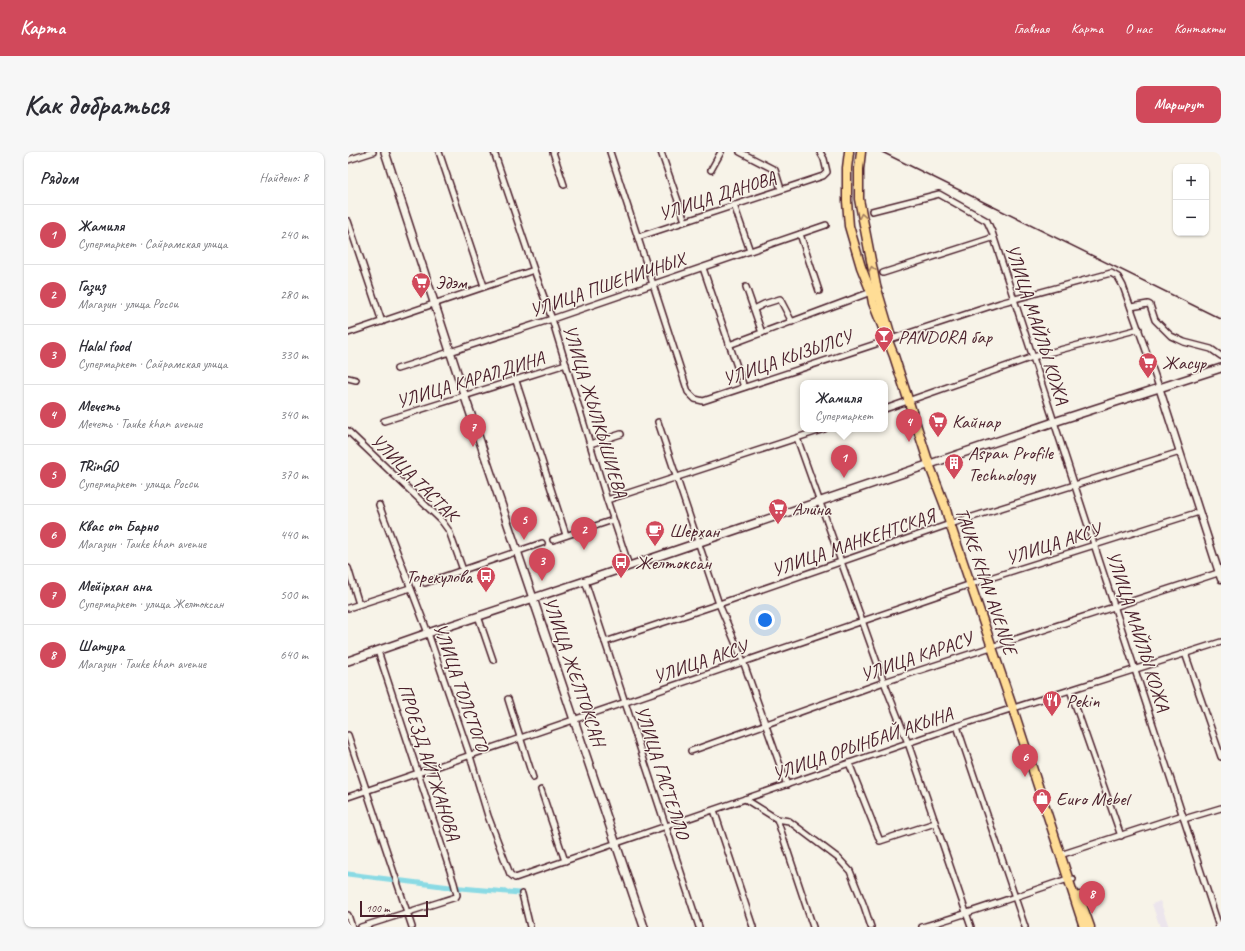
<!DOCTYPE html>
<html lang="ru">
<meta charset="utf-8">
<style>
body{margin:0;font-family:Caveat,sans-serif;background:#f7f7f7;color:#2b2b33}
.controls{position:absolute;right:12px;top:12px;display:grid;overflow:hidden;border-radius:8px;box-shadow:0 1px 3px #0004}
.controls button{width:36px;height:36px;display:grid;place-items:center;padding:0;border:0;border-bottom:1px solid #e1e1e2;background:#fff;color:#2b2b33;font:20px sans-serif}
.scale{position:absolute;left:12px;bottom:10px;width:68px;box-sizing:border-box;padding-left:4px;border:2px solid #4a1f2b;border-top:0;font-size:11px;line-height:14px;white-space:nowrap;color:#4a1f2b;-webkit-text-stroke:3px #f7f3e8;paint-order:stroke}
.you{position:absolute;left:417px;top:468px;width:14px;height:14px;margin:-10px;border:3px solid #fff;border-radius:50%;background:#1a73e8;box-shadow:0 0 0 6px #1a73e833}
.badge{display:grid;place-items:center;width:26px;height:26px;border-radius:50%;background:#d1495b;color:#fff;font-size:13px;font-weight:700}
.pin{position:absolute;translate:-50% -33px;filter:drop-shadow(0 1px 2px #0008)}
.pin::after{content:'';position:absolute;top:21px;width:14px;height:12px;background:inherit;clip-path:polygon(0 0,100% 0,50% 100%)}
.popup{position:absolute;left:452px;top:228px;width:88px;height:52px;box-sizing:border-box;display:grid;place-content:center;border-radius:8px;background:#fff;filter:drop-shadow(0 1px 3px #0005);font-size:13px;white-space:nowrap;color:#7c7c81}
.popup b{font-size:15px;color:#2b2b33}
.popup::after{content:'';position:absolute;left:50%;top:100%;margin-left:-8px;border:8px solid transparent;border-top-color:#fff}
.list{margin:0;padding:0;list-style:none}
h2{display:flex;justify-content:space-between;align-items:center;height:52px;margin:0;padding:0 16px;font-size:17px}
h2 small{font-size:13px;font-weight:400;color:#7c7c81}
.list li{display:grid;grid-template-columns:26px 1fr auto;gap:12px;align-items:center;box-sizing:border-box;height:60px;padding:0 16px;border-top:1px solid #e1e1e2}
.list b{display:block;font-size:15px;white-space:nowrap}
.list p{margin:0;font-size:13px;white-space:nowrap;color:#7c7c81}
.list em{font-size:13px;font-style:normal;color:#7c7c81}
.map{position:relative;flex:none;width:873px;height:775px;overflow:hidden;border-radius:8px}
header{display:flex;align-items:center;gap:24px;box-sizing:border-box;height:56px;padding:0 20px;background:#d1495b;color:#fff}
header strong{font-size:19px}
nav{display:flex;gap:22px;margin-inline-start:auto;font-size:14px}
.intro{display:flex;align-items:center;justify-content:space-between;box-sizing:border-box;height:96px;padding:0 24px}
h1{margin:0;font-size:28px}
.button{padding:10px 18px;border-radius:8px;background:#d1495b;color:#fff;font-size:14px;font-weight:700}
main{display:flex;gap:24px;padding:0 24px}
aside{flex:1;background:#fff;border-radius:8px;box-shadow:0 1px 3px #0004}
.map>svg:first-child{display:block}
.built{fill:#ece5ec}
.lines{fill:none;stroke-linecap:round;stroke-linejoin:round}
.canal{stroke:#8adae4;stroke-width:5}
.minor-casing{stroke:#4a1f2b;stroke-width:8}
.tertiary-casing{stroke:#4a1f2b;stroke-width:9}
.secondary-casing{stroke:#4a1f2b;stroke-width:10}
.primary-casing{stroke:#4a1f2b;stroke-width:11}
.minor{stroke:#f7f3e8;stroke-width:5}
.tertiary{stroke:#f7f3e8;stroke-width:6}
.secondary{stroke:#f7f3e8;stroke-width:7}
.primary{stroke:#ffdd96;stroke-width:8}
.rail{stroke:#4a1f2b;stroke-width:1.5}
.oneway{stroke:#a47e60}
.labels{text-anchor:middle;stroke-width:3;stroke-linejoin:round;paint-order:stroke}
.street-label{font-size:19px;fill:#4a1f2b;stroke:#f7f3e8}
.poi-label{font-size:19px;fill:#4a1f2b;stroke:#f7f3e8;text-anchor:start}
</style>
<header>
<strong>Карта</strong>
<nav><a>Главная</a><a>Карта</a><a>О нас</a><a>Контакты</a></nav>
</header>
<div class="intro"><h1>Как добраться</h1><a class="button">Маршрут</a></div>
<main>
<aside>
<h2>Рядом<small>Найдено: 8</small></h2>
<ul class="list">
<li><span class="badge">1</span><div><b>Жамиля</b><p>Супермаркет · Сайрамская улица</p></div><em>240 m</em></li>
<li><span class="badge">2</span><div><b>Газиз</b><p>Магазин · улица Росси</p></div><em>280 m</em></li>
<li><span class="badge">3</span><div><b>Halal food</b><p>Супермаркет · Сайрамская улица</p></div><em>330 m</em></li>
<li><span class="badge">4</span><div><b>Мечеть</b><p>Мечеть · Tauke khan avenue</p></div><em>340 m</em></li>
<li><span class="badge">5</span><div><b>TRinGO</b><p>Супермаркет · улица Росси</p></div><em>370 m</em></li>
<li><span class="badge">6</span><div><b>Квас от Барно</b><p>Магазин · Tauke khan avenue</p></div><em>440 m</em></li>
<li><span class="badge">7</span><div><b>Мейірхан ана</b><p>Супермаркет · улица Желтоксан</p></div><em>500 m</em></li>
<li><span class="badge">8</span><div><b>Шатура</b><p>Магазин · Tauke khan avenue</p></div><em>640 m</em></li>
</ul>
</aside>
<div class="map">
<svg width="873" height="775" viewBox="0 0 873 775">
<rect width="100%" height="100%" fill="#f7f3e8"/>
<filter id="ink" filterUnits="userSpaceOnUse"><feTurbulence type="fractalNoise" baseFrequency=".025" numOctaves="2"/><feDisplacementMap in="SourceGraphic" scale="8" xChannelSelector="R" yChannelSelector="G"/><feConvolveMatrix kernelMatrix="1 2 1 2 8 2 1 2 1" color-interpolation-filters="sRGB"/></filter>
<g filter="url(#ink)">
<path class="built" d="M 812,749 L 821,775 L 812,775 L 804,752 Z"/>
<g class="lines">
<path class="canal" d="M 0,722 L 102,735 L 171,741"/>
<g class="minor-casing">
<g id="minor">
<path d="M 91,0 L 136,134"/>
<path d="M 146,0 L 186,118 L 204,167 L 259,348 L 281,414"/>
<path d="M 205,0 L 216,33"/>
<path d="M 262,0 L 340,240 L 347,247 L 355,249 L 652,151 L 763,121 L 770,125 L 775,134 L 811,235"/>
<path d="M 313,0 L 337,69"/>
<path d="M 392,0 L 427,18 L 433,37"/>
<path d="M 0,8 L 25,0"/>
<path d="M 363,18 L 373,0"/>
<path d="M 386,53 L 402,99"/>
<path d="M 524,59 L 591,42 L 639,69 L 644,80 L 871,775"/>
<path d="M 0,69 L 34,170"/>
<path d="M 452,82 L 471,139"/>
<path d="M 290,85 L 475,24 L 479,20 L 476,7 L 472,0"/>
<path d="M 355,116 L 396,235"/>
<path d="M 535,121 L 644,86"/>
<path d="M 398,135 L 414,181"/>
<path d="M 783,155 L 800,152 L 802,153 L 807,168 L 823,184 L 836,190 L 863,197 L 873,204"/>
<path d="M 406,157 L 416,152 L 432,147 L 444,170"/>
<path d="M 0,181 L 186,118"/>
<path d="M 381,193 L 523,140"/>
<path d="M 49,217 L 204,167 L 478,73"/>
<path d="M 0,226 L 8,228"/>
<path d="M 168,229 L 218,383"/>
<path d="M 537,257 L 685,205 L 791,177"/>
<path d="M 36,269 L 218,212"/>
<path d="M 310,270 L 371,452 L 395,509 L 439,633"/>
<path d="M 0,279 L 93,368 L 101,379 L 115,418"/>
<path d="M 449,286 L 536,530 L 560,591 L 623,775"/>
<path d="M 242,292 L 273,282"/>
<path d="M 259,348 L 476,277"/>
<path d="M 31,353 L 80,481 L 122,604 L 140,664 L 162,722 L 167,726 L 609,574 L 873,490"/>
<path d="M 205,388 L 265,368"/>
<path d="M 0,416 L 11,452"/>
<path d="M 237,429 L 351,775"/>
<path d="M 77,431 L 194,391"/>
<path d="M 0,456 L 62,436"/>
<path d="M 130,464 L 145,508"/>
<path d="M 257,490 L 371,452 L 602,372 L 832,300"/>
<path d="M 837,501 L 873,605"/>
<path d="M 722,538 L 773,684"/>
<path d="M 160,547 L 185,626"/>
<path d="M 609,574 L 677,775"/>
<path d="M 0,583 L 64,775"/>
<path d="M 343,599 L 536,530 L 873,420"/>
<path d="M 501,611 L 532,689 L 587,671"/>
<path d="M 193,638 L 217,709"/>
<path d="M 0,645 L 623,432 L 851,360"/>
<path d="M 397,647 L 429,667 L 465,775"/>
<path d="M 366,658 L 405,775"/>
<path d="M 429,667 L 441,669 L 490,706 L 502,719 L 516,754 L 523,775"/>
<path d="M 836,667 L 873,656"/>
<path d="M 712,703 L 835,663"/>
<path d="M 174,742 L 182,775"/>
<path d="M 0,763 L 4,775"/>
<path d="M 13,775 L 108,745 L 109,743 L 106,731 L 30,499"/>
<path d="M 574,775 C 623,761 671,743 720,727 L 725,727"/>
</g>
</g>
<g class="tertiary-casing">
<path id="tertiary" d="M 811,235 L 873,427"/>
</g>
<g class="secondary-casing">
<g id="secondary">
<path d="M 37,0 L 117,245 L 296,775"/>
<path d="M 0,509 L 80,481 L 237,429 L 706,270 L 873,216"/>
</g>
</g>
<g class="primary-casing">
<g id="primary">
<path d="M 501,0 L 499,16 L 499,49 L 501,74 L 513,115 L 523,140 L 525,151 L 546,204 L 581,312 L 597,354 L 602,372 L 665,557 L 736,775"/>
<path d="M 513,0 L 511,17 L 511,47 L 528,134 L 542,181"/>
<path d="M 731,744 L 742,775"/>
</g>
</g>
<use href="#minor" class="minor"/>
<use href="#tertiary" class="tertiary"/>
<use href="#secondary" class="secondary"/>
<use href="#primary" class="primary"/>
<path class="rail" d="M 534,0 L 873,167"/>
</g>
<defs><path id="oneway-chevron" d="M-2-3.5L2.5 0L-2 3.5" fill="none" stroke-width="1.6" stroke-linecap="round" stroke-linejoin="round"/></defs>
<g class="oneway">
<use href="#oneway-chevron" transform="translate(514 64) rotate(-101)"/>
<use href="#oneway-chevron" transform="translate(524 117) rotate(-102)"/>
</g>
</g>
<defs>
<g id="supermarket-pin" transform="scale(1)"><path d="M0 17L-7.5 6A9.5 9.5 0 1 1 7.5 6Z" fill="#d1495b" stroke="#f7f3e8"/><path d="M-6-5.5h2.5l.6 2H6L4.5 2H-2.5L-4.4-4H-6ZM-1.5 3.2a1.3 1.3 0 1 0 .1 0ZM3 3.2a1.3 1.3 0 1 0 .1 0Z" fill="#fff"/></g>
<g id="bar-pin" transform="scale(1)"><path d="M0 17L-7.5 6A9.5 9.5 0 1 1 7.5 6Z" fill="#d1495b" stroke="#f7f3e8"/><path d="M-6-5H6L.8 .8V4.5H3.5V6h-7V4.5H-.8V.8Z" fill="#fff"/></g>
<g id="building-pin" transform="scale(1)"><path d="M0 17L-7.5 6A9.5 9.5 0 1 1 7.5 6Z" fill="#d1495b" stroke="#f7f3e8"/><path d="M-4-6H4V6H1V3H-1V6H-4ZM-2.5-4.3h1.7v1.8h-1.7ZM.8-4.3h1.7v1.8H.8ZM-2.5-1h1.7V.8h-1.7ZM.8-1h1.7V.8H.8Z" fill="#fff"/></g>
<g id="cafe-pin" transform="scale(1)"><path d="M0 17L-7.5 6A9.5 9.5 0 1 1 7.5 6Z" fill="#d1495b" stroke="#f7f3e8"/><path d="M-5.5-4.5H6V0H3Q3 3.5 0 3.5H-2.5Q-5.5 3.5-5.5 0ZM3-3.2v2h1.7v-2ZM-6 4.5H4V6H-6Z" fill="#fff"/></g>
<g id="bus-pin" transform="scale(1)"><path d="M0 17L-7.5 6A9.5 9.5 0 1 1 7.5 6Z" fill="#d1495b" stroke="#f7f3e8"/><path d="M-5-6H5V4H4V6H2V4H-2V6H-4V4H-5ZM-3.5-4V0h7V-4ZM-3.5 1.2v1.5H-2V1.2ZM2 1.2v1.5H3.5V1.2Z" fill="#fff"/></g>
<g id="restaurant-pin" transform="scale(1)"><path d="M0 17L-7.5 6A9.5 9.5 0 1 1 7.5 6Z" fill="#d1495b" stroke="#f7f3e8"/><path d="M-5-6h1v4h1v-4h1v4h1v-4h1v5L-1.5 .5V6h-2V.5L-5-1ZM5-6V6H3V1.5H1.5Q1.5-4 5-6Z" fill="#fff"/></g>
<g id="shop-pin" transform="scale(1)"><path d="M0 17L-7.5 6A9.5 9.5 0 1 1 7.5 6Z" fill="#d1495b" stroke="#f7f3e8"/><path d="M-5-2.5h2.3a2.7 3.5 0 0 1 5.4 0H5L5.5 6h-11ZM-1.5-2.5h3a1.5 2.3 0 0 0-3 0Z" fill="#fff"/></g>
</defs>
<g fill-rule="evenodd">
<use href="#supermarket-pin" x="73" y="130"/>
<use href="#bar-pin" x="536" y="184"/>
<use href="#supermarket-pin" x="800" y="210"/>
<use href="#supermarket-pin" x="590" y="269"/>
<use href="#building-pin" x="606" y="311"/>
<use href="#supermarket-pin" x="430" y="356"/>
<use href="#cafe-pin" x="307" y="378"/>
<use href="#bus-pin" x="273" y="410"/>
<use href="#bus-pin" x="138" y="424"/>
<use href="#restaurant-pin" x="704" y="548"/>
<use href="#shop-pin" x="694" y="646"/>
</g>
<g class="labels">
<g class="street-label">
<text transform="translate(369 43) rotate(-18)" y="7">УЛИЦА ДАНОВА</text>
<text transform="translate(259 132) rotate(-19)" y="7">УЛИЦА ПШЕНИЧНЫХ</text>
<text transform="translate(690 172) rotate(72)" y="7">УЛИЦА МАЙЛЫ КОЖА</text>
<text transform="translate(439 205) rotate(-19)" y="7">УЛИЦА КЫЗЫЛСУ</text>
<text transform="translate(122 227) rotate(-17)" y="7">УЛИЦА КАРАЛДИНА</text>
<text transform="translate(248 259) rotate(73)" y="7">УЛИЦА ЖЫЛКЫШИЕВА</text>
<text transform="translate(67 325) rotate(45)" y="7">УЛИЦА ТАСТАК</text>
<text transform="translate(505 390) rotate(-19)" y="7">УЛИЦА МАНКЕНТСКАЯ</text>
<text transform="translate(705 391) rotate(-18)" y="7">УЛИЦА АКСУ</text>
<text transform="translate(639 429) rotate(71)" y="7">TAUKE KHAN AVENUE</text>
<text transform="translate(791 479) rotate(72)" y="7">УЛИЦА МАЙЛЫ КОЖА</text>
<text transform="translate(568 504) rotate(-19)" y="7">УЛИЦА КАРАСУ</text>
<text transform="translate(352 509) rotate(-19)" y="7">УЛИЦА АКСУ</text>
<text transform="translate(227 519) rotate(71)" y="7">УЛИЦА ЖЕЛТОКСАН</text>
<text transform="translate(114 535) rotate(71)" y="7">УЛИЦА ТОЛСТОГО</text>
<text transform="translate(514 591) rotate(-19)" y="7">УЛИЦА ОРЫНБАЙ АКЫНА</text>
<text transform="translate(82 610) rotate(72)" y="7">ПРОЕЗД АЙТЖАНОВА</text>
<text transform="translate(315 620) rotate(72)" y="7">УЛИЦА ГАСТЕЛЛО</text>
</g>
<g class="poi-label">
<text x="87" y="137">Эдэм</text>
<text x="550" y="191">PANDORA бар</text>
<text x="814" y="217">Жасур</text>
<text x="604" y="276">Кайнар</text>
<text x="620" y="307">Aspan Profile<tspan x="620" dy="22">Technology</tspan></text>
<text x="444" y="363">Алина</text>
<text x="321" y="385">Шерхан</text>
<text x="287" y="417">Желтоксан</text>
<text x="124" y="431" text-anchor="end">Торекулова</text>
<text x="718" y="555">Pekin</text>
<text x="708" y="653">Euro Mebel</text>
</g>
</g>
</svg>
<div class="controls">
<button>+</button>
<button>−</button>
</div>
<div class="scale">100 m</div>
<div class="you"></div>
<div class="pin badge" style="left:496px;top:326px">1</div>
<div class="popup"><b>Жамиля</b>Супермаркет</div>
<div class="pin badge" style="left:236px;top:398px">2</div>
<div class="pin badge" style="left:194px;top:429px">3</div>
<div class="pin badge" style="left:561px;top:290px">4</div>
<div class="pin badge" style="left:176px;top:388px">5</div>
<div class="pin badge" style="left:677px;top:625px">6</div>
<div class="pin badge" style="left:125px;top:295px">7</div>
<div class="pin badge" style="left:744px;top:762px">8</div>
</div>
</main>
